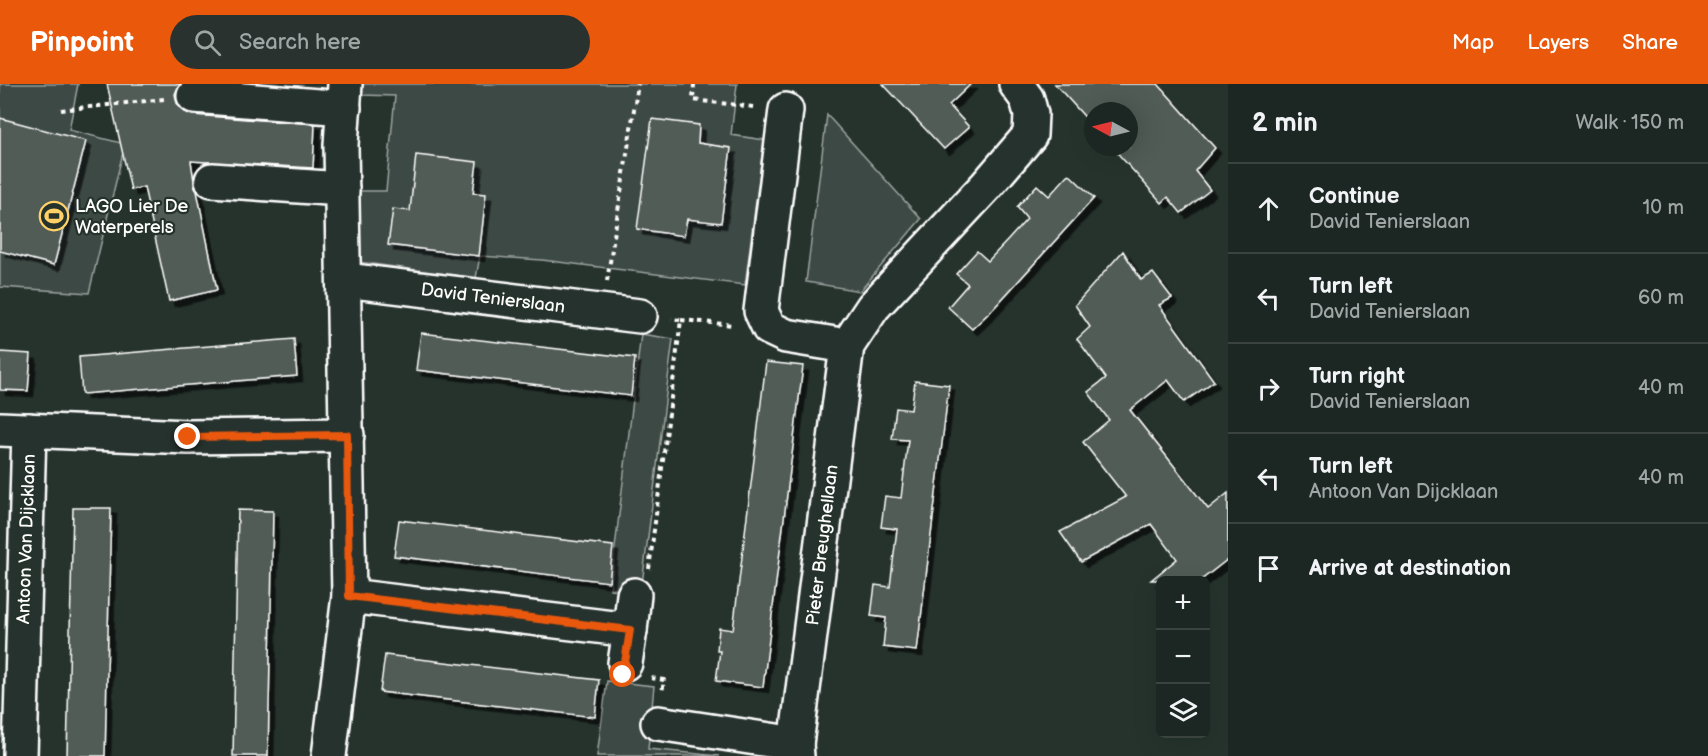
<!DOCTYPE html>
<meta charset="utf-8">
<style>
body{margin:0;font-family:"Balsamiq Sans",sans-serif;background:#29322f;color:#f1f3f6}
.controls{position:absolute;right:18px;bottom:18px;display:grid;overflow:hidden;border-radius:9px;box-shadow:0 6px 24px #0002}
.controls button{width:54px;height:54px;display:grid;place-items:center;padding:0;border:0;border-bottom:2px solid #3a4340;background:#1c2622;color:#f1f3f6;font:30px sans-serif}
.compass{position:absolute;left:1084px;top:18px;width:54px;height:54px;border-radius:50%;background:#1c2622;box-shadow:0 6px 24px #0002;rotate:277deg}
.stop{position:absolute;width:18px;height:18px;margin:-14px;border:4px solid #ea580c;border-radius:50%;background:#fff}
.stop.end{background:#ea580c;border-color:#fff;box-shadow:0 2px 6px #0008}
.list{margin:0;padding:0;list-style:none}
h2{display:flex;justify-content:space-between;align-items:center;height:78px;margin:0;padding:0 24px;font-size:26px}
h2 small{font-size:20px;font-weight:400;color:#a0a5a5}
.list li{display:grid;grid-template-columns:39px 1fr auto;gap:18px;align-items:center;box-sizing:border-box;height:90px;padding:0 24px;border-top:2px solid #3a4340}
.list b{display:block;font-size:22px;white-space:nowrap}
.list p{margin:0;font-size:20px;white-space:nowrap;color:#a0a5a5}
.list em{font-size:20px;font-style:normal;color:#a0a5a5}
.icon{flex:none;width:33px;height:33px;fill:none;stroke:currentColor;stroke-width:2;stroke-linecap:round;stroke-linejoin:round}
.map{position:relative;flex:none;width:1228px;height:672px;overflow:hidden}
header{display:flex;align-items:center;gap:36px;box-sizing:border-box;height:84px;padding:0 30px;background:#ea580c;color:#fff}
header strong{font-size:28px}
nav{display:flex;gap:33px;margin-inline-start:auto;font-size:21px}
.search{width:420px;height:54px;background:#29322f;display:flex;align-items:center;gap:15px;box-sizing:border-box;padding:0 21px;border-radius:33px;color:#a0a5a5;font-size:22px}
main{display:flex}
aside{flex:1;background:#1c2622}
.map>svg:first-child{display:block}
.green{fill:#3e4944;stroke:#9ea4a2;stroke-width:1.5}
.building{fill:#515c57;stroke:#fff;stroke-width:1.5;filter:url(#shadow)}
.lines{fill:none;stroke-linecap:round;stroke-linejoin:round}
.minor-casing{stroke:#fff;stroke-width:38}
.path{stroke:#fff;stroke-width:4;stroke-dasharray:4.5 4.5;stroke-linecap:butt}
.minor{stroke:#26332d;stroke-width:33}
.route{stroke:#ea580c;stroke-width:8}
.labels{text-anchor:middle;stroke-width:4.5;stroke-linejoin:round;paint-order:stroke}
.poi-label{font-size:18px;fill:#fff;stroke:#26332d;text-anchor:start}
.street-label{font-size:18px;fill:#fff;stroke:#26332d}
</style>
<header>
<strong>Pinpoint</strong>
<div class="search"><svg class="icon" aria-label="search" viewBox="0 0 24 24"><circle cx="10" cy="10" r="6"/><path d="M15 15l6 6"/></svg>Search here</div>
<nav><a>Map</a><a>Layers</a><a>Share</a></nav>
</header>
<main>
<div class="map">
<svg width="1228" height="672" viewBox="0 0 1228 672">
<defs>
<filter id="shadow"><feDropShadow dx="5.5" dy="5.5" stdDeviation="0" flood-color="#0009"/></filter>
</defs>
<rect width="100%" height="100%" fill="#26332d"/>
<filter id="ink" filterUnits="userSpaceOnUse"><feTurbulence type="fractalNoise" baseFrequency=".0167" numOctaves="2"/><feDisplacementMap in="SourceGraphic" scale="12" xChannelSelector="R" yChannelSelector="G"/><feConvolveMatrix kernelMatrix="1 2 1 2 8 2 1 2 1" color-interpolation-filters="sRGB"/></filter>
<g filter="url(#ink)">
<g class="green">
<path d="M 0,0 L 78,0 L 69,46 L 125,60 L 89,209 L 0,203 Z"/>
<path d="M 363,0 L 737,0 L 731,51 L 764,56 L 745,201 L 542,176 L 480,172 L 476,194 L 358,178 L 358,107 L 386,107 L 395,12 L 362,11 Z"/>
<path d="M 827,31 L 921,135 L 860,207 L 806,198 Z"/>
<path d="M 641,250 L 673,255 L 641,508 L 610,505 Z"/>
<path d="M 607,597 L 654,602 L 648,665 L 719,672 L 597,672 Z"/>
</g>
<g class="building">
<path d="M 107,0 L 180,0 L 175,10 L 177,19 L 183,27 L 192,31 L 315,40 L 313,84 L 191,77 L 195,104 L 197,107 L 217,206 L 169,217 L 144,103 L 131,106 Z"/>
<path d="M 883,0 L 971,0 L 949,21 L 969,43 L 944,65 Z"/>
<path d="M 1055,0 L 1158,0 L 1215,64 L 1195,87 L 1210,106 L 1181,129 L 1168,113 L 1162,119 L 1112,63 L 1129,63 L 1129,27 L 1093,27 L 1093,42 Z"/>
<path d="M 0,34 L 86,57 L 54,181 L 0,167 Z"/>
<path d="M 652,35 L 699,41 L 698,59 L 731,64 L 721,139 L 687,135 L 684,152 L 637,145 Z"/>
<path d="M 416,71 L 477,78 L 473,109 L 486,110 L 479,172 L 388,161 L 393,125 L 410,127 Z"/>
<path d="M 1069,90 L 1094,114 L 993,225 L 972,245 L 948,223 L 968,200 L 956,190 L 977,167 L 988,177 L 1008,156 L 1027,135 L 1017,123 L 1037,101 L 1049,112 Z"/>
<path d="M 1123,167 L 1141,196 L 1153,189 L 1172,214 L 1159,221 L 1214,297 L 1184,318 L 1168,296 L 1130,326 L 1208,425 L 1228,409 L 1228,475 L 1201,496 L 1151,496 L 1177,475 L 1151,440 L 1081,478 L 1060,448 L 1126,413 L 1083,358 L 1109,336 L 1088,308 L 1106,294 L 1077,255 L 1090,243 L 1075,221 Z"/>
<path d="M 421,249 L 635,274 L 631,312 L 416,286 Z"/>
<path d="M 294,255 L 297,292 L 82,310 L 79,273 Z"/>
<path d="M 0,268 L 31,270 L 28,307 L 0,306 Z"/>
<path d="M 766,278 L 803,282 L 763,603 L 716,597 L 720,567 L 717,567 L 719,544 L 733,546 Z"/>
<path d="M 915,297 L 949,301 L 917,567 L 883,563 L 886,534 L 871,532 L 875,501 L 890,503 L 897,445 L 881,443 L 885,412 L 901,414 L 908,356 L 892,355 L 896,324 L 911,326 Z"/>
<path d="M 73,424 L 111,424 L 105,672 L 67,672 Z"/>
<path d="M 238,426 L 273,427 L 268,672 L 233,672 Z"/>
<path d="M 399,436 L 613,462 L 609,498 L 394,472 Z"/>
<path d="M 385,571 L 599,596 L 595,633 L 380,608 Z"/>
</g>
<g class="lines">
<g class="minor-casing">
<g id="minor">
<path d="M 194,12 L 344,24"/>
<path d="M 786,26 L 761,227 L 769,244 L 786,252 L 847,262"/>
<path d="M 212,96 L 342,105"/>
<path d="M 345,196 L 640,232"/>
<path d="M 0,345 L 188,353 L 347,351"/>
<path d="M 349,512 L 630,546 L 625,579"/>
<path d="M 630,546 L 634,511"/>
<path d="M 658,639 L 796,660 L 797,672"/>
<path d="M 796,660 L 847,262 L 873,223 L 986,102 L 1030,51 L 1031,30 L 1027,15 L 1016,0"/>
<path d="M 20,672 L 29,346"/>
<path d="M 329,672 L 349,512 L 341,61 L 345,0"/>
</g>
</g>
<g class="path">
<path d="M 694,0 L 693,16 L 754,23"/>
<path d="M 61,26 L 164,15"/>
<path d="M 607,197 L 638,0"/>
<path d="M 681,236 L 734,241"/>
<path d="M 649,485 L 681,236 L 671,235"/>
<path d="M 651,594 L 664,596 L 662,609"/>
</g>
<use href="#minor" class="minor"/>
</g>
</g>
<g class="lines" filter="url(#ink)">
<path class="route" d="M 188,353 L 347,351 L 349,512 L 630,546 L 623,591"/>
</g>
<defs>
<g id="stadium-ring" transform="scale(1.5)"><circle r="9.5" fill="#26332d" stroke="#ffd166" stroke-width="1.5"/><path d="M0-5a6.5 5 0 1 0 0 10a6.5 5 0 1 0 0-10ZM-3.5-1.8h7v3.6h-7Z" fill="#ffd166"/></g>
</defs>
<g fill-rule="evenodd">
<use href="#stadium-ring" x="54" y="132"/>
</g>
<g class="labels">
<g class="poi-label">
<text x="75" y="128">LAGO Lier De<tspan x="75" dy="21">Waterperels</tspan></text>
</g>
<g class="street-label">
<text transform="translate(493 214) rotate(7)" y="6">David Tenierslaan</text>
<text transform="translate(26 455) rotate(-88)" y="6">Antoon Van Dijcklaan</text>
<text transform="translate(822 461) rotate(-83)" y="6">Pieter Breughellaan</text>
</g>
</g>
</svg>
<div class="controls">
<button>+</button>
<button>−</button>
<button><svg class="icon" aria-label="layers" viewBox="0 0 24 24"><path d="M12 4l9 5-9 5-9-5zM3 14l9 5 9-5"/></svg></button>
</div>
<svg class="compass" viewBox="-18 -18 36 36"><path d="M0-13l5 13h-10z" fill="#e53935"/><path d="M0 13l5-13h-10z" fill="#a0a5a5"/></svg>
<div class="stop" style="left:623px;top:591px"></div>
<div class="stop end" style="left:188px;top:353px"></div>
</div>
<aside>
<h2>2 min<small>Walk · 150 m</small></h2>
<ul class="list">
<li><svg class="icon" aria-label="ahead" viewBox="0 0 24 24"><path d="M12 20V5M6 11l6-6 6 6"/></svg><div><b>Continue</b><p>David Tenierslaan</p></div><em>10 m</em></li>
<li><svg class="icon" aria-label="left" viewBox="0 0 24 24"><path d="M17 20v-9H6M10 6l-5 5 5 5"/></svg><div><b>Turn left</b><p>David Tenierslaan</p></div><em>60 m</em></li>
<li><svg class="icon" aria-label="right" viewBox="0 0 24 24"><path d="M7 20v-9h11M14 6l5 5-5 5"/></svg><div><b>Turn right</b><p>David Tenierslaan</p></div><em>40 m</em></li>
<li><svg class="icon" aria-label="left" viewBox="0 0 24 24"><path d="M17 20v-9H6M10 6l-5 5 5 5"/></svg><div><b>Turn left</b><p>Antoon Van Dijcklaan</p></div><em>40 m</em></li>
<li><svg class="icon" aria-label="arrive" viewBox="0 0 24 24"><path d="M6 21V4h12l-3 4 3 4H6"/></svg><div><b>Arrive at destination</b></div></li>
</ul>
</aside>
</main>
